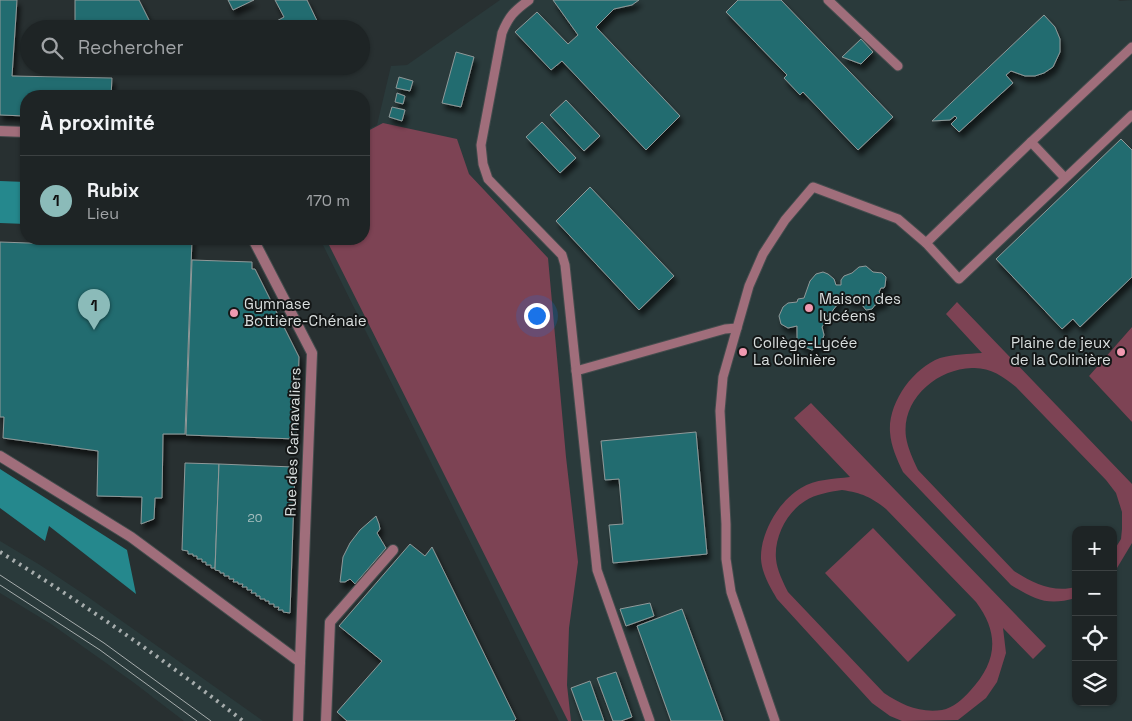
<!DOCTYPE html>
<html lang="fr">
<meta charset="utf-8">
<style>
body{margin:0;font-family:"Space Grotesk",sans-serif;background:#2b3032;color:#f1f3f6}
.controls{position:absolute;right:15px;bottom:15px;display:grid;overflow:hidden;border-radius:10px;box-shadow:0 1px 4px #0004}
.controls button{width:45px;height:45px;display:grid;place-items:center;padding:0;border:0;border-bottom:1px solid #3c4142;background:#1e2425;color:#f1f3f6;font:25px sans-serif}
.you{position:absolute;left:536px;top:315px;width:18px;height:18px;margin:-12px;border:4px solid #fff;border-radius:50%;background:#1a73e8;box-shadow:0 0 0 8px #1a73e833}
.badge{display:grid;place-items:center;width:32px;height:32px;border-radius:50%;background:#8bbbb9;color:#111;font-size:16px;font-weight:700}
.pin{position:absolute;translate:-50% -41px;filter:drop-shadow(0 1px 2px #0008)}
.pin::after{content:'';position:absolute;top:26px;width:18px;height:15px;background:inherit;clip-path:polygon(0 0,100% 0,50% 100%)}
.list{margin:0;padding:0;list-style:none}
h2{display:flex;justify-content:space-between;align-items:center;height:65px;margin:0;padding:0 20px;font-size:21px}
h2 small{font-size:16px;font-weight:400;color:#a1a4a7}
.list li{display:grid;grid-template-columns:32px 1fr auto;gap:15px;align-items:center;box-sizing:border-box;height:90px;padding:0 20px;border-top:1px solid #3c4142}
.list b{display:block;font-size:19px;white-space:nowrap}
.list p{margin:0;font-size:16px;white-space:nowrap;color:#a1a4a7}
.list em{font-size:16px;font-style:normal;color:#a1a4a7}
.icon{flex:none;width:28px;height:28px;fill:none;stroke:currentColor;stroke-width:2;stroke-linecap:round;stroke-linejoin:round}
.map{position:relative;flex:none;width:1132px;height:721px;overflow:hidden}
.search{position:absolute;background:#1e2425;box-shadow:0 1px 4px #0004;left:20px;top:20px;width:350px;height:55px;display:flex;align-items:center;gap:12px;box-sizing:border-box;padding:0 18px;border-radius:28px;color:#a1a4a7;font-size:19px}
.panel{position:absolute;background:#1e2425;box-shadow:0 1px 4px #0004;left:20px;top:90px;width:350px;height:155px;border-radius:20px}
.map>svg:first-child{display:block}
.built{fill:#2a3a3b;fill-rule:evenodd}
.green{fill:#7d4354;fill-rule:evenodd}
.water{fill:#25888d}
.building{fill:#246c70;stroke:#8f9999;filter:url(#shadow)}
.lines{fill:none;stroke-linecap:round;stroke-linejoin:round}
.lane-casing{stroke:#444c4d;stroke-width:11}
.street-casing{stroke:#444c4d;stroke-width:12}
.lane{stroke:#a06e7b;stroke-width:9}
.street{stroke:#a06e7b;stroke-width:10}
.tram{stroke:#a7adad;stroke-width:1}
.rail{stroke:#a7adad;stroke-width:4;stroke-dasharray:2.5 5;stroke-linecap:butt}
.poi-dot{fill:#f19ab1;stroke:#141717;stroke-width:2}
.labels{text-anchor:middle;stroke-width:4;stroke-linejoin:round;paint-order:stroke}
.number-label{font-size:12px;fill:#acc2c2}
.poi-label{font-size:15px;fill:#d9dede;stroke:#141717;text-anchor:start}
.street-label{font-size:15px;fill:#d9dede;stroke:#141717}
</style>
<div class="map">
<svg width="1132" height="721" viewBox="0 0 1132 721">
<defs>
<filter id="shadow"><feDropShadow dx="3" dy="5.5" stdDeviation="2.5" flood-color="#0009"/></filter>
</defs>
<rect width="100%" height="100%" fill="#283031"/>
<g class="built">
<path d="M 500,0 L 1118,0 L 1120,1 L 1132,0 L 1132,327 L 1089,376 L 1132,422 L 1132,721 L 559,721 L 320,239 L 364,239 L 364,131 L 377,125 L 391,66 L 407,65 ZM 1076,530 L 1113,530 L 1113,702 L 1076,702 Z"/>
<path d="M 0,541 L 40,565 L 88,597 L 263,721 L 184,721 L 133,682 L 51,624 L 0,593 Z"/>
</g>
<g class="green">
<path d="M 383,123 L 457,139 L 469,174 L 548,258 L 566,457 L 578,562 L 569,628 L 567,685 L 571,721 L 568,721 L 326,239 L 364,239 L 364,133 Z"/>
<path d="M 957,302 L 1132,484 L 1132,543 L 1117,568 L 1113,572 L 1113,552 L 1121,539 L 1122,529 L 1122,512 L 1116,493 L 1106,480 L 1016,387 C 1003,376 989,367 972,368 C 936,369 901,400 906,437 C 908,449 913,459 918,470 L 1014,571 C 1033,583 1053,593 1076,587 L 1076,598 C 1047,606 1036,600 1011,585 L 903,472 C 897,459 891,447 890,432 C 888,403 913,368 940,358 C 954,354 968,354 982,353 L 946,314 Z"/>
<path d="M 1132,327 L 1132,422 L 1089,376 Z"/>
<path d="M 811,403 L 1046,646 L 1033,659 L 1003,628 L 1006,653 L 997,682 L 986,698 L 958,720 L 902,721 L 890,716 L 872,703 L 777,599 C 770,587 762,574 761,559 C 760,533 779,501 801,488 C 815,479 834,479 850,477 L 794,418 ZM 842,490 C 862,493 871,497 886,509 L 976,602 C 1000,634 997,662 970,691 C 963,699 953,708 942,710 C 919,713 902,705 884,693 L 788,592 C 783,582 777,570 776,559 C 774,537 787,512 805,501 C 816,494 829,492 842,490 Z"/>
<path d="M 873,528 L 956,615 L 908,662 L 825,573 Z"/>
</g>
<g class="water">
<path d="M 0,181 L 26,182 L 26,224 L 0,223 Z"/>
<path d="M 0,469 L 127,550 L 136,594 L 49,526 L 45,541 L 0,508 Z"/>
</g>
<g class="building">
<path d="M 0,0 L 17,0 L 12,76 L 112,78 L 111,96 L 26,96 L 26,116 L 0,115 Z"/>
<path d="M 75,0 L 139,0 L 151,24 L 75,22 Z"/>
<path d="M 228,0 L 254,0 L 233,10 Z"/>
<path d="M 275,0 L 307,0 L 321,29 L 276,29 L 273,23 L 284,17 Z"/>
<path d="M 553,0 L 639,0 L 632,5 L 614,9 L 596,27 L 680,116 L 646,150 L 562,61 L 551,70 L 515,32 L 537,12 L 568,44 L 578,35 Z"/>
<path d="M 738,0 L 781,0 L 893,117 L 858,150 L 803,92 L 800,95 L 784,78 L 787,75 L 726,12 Z"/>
<path d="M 1044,15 L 1055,27 L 1060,39 L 1060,52 L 1053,67 L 1044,73 L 1035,76 L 1025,76 L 1011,71 L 1006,75 L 1013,83 L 959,132 L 951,124 L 957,118 L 955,116 L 950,120 L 932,121 Z"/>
<path d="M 861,39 L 873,52 L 861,64 L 842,57 Z"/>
<path d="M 456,52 L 474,57 L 461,107 L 442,103 Z"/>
<path d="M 399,77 L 413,81 L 410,91 L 396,88 Z"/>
<path d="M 397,93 L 405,96 L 403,104 L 395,102 Z"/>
<path d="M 566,100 L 600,136 L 584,151 L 550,115 Z"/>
<path d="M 392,107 L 405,110 L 402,121 L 389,117 Z"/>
<path d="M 542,122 L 576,158 L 560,173 L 526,137 Z"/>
<path d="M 1121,139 L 1132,150 L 1132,277 L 1080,327 L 1073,319 L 1062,329 L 996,259 Z"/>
<path d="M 590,187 L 674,276 L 639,310 L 556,221 Z"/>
<path d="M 57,239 L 192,239 L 185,434 L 163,434 L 162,498 L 155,498 L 154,519 L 141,524 L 142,497 L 97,496 L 98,451 L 3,438 L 4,417 L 0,417 L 0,242 L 57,244 Z"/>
<path d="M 192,260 L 252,262 L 252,269 L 255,269 L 299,357 L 296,439 L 186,435 Z"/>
<path d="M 866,266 L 873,272 L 882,273 L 886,277 L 885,286 L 884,288 L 881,288 L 879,292 L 885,296 L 884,302 L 875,305 L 872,309 L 866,310 L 859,301 L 850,301 L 847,297 L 841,296 L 837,305 L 830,314 L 822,320 L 824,324 L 822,327 L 824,335 L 820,346 L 812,350 L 802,346 L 797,338 L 797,326 L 788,328 L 781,324 L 779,316 L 783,307 L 788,303 L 797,302 L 798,299 L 804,298 L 810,281 L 816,274 L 823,272 L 828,274 L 834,279 L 836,285 L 841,285 L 841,280 L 844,276 L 852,273 L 859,267 Z"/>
<path d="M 696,432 L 707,554 L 613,563 L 609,525 L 623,524 L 619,479 L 605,480 L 601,441 Z"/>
<path d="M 185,463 L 219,464 L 215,568 L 211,568 L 211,565 L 206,565 L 206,562 L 202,562 L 202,559 L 197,559 L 197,556 L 193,556 L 193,554 L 188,554 L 188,551 L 182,550 Z"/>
<path d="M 219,464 L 293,467 L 293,469 L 295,469 L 290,613 L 283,612 L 283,610 L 278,610 L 279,607 L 274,607 L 274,604 L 269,604 L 269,601 L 265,601 L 265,599 L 260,599 L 260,596 L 256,596 L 256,593 L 251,593 L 252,590 L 247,590 L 247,587 L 242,587 L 243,584 L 238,584 L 238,582 L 233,582 L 234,579 L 229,579 L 229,576 L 224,576 L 224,573 L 220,573 L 220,571 L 215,570 Z"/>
<path d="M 376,516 L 379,524 L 380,529 L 377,533 L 386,548 L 355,584 L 350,579 L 345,582 L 340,582 L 343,557 L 350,543 L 360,530 Z"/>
<path d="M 410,544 L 425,556 L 432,547 L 516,719 L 514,721 L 347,721 L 337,712 L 382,661 L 339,626 Z"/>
<path d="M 650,603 L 654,616 L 626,626 L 620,609 Z"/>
<path d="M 682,609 L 723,721 L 671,721 L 637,626 Z"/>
<path d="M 616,672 L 632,717 L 621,721 L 613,721 L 597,678 Z"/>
<path d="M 590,681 L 604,721 L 583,721 L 571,688 Z"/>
</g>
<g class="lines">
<g class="lane-casing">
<g id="lane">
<path d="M 529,0 C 514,11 509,16 502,33 L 481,145 L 483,164 L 488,179 L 562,255 L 565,265 L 597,570 L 650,721"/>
<path d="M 828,0 L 898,66"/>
<path d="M 1031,142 L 1132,47"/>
<path d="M 1065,178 L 1031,142 L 926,243 L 959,279 L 1132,115"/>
<path d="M 576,371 L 725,329 L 737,328"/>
<path d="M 775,721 L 731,592 L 726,559 L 726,524 L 720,411 L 723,377 L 749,286 L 763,254 L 785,220 L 813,187 L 898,219 L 926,243"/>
</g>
</g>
<g class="street-casing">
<g id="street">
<path d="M 0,131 L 26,132"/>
<path d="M 253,239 L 312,353 L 300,662"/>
<path d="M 0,456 L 131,537 L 300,662 L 298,721"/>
<path d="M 326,721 L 330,622 L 393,550"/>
</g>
</g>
<use href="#lane" class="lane"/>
<use href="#street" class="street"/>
<g class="tram">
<path d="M 0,575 L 104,643 L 211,721"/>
<path d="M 0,585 L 100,650 L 197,721"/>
</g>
<path class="rail" d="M 0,552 C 84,604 165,660 243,721"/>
</g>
<g class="poi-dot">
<circle cx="809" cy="308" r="5"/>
<circle cx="234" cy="313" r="5"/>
<circle cx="743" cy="352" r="5"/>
<circle cx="1121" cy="352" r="5"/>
</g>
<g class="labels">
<g class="number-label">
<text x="255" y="522">20</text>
</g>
<g class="poi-label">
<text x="819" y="304">Maison des<tspan x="819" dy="17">lycéens</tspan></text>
<text x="244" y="309">Gymnase<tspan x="244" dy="17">Bottière-Chénaie</tspan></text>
<text x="753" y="348">Collège-Lycée<tspan x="753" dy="17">La Colinière</tspan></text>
<text x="1111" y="348" text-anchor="end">Plaine de jeux<tspan x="1111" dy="17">de la Colinière</tspan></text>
</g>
<g class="street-label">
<text transform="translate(293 442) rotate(-88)" y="5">Rue des Carnavaliers</text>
</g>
</g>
</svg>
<div class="controls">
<button>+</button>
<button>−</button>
<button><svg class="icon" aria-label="locate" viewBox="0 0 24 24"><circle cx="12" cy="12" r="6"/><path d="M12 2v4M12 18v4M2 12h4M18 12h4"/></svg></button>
<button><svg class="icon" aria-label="layers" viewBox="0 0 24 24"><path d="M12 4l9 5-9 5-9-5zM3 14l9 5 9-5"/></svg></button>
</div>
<div class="you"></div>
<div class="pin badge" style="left:94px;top:330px">1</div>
<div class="search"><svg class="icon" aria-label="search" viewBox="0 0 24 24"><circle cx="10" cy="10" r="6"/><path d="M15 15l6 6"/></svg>Rechercher</div>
<section class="panel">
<h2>À proximité<small></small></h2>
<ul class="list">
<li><span class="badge">1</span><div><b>Rubix</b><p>Lieu</p></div><em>170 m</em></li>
</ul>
</section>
</div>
